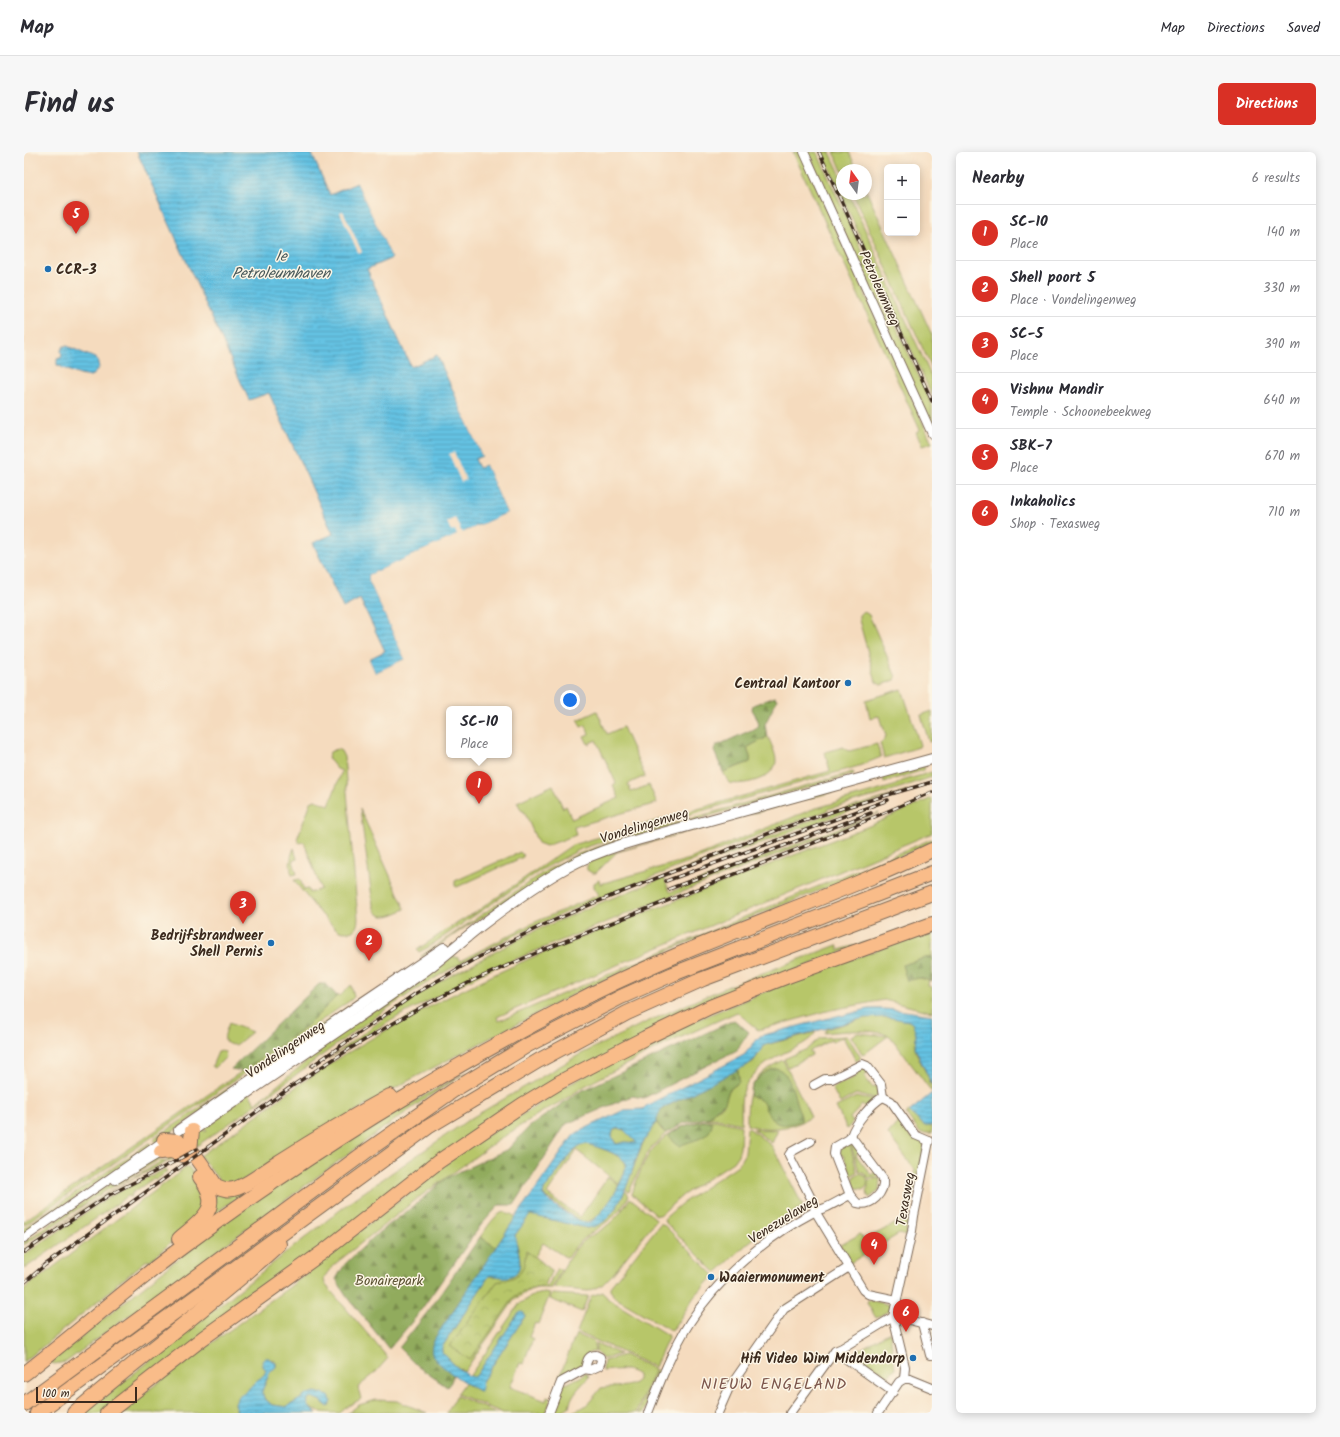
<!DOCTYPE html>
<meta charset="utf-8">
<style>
body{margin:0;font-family:Kalam,sans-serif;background:#f7f7f7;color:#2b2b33}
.controls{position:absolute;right:12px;top:12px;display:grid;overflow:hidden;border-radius:6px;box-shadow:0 2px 10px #0003}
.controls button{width:36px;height:36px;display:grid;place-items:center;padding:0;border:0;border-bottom:1px solid #e1e1e2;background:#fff;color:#2b2b33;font:20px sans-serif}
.compass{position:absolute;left:812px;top:12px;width:36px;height:36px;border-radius:50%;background:#fff;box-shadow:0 2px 10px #0003;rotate:346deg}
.scale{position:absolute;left:12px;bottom:10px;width:101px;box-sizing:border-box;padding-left:4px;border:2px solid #3b2a1e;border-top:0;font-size:11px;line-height:14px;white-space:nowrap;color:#3b2a1e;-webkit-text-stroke:3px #fcf5e5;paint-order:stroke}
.you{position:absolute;left:546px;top:548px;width:14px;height:14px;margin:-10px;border:3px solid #fff;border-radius:50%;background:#1a73e8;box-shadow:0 0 0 6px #1a73e833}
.badge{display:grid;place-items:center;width:26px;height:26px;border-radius:50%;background:#d93025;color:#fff;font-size:13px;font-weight:700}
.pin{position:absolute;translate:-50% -33px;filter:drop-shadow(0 1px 2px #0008)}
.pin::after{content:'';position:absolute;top:21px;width:14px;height:12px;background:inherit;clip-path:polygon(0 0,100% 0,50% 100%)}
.popup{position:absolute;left:422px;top:554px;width:66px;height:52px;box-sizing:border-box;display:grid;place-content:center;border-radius:6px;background:#fff;filter:drop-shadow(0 1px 3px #0005);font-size:13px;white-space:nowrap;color:#7c7c81}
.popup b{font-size:15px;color:#2b2b33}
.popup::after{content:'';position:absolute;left:50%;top:100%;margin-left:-8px;border:8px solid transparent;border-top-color:#fff}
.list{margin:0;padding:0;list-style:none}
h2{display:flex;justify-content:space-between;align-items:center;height:52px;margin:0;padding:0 16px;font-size:17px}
h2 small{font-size:13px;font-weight:400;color:#7c7c81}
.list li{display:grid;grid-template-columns:26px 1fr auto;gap:12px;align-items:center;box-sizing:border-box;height:56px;padding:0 16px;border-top:1px solid #e1e1e2}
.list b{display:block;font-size:15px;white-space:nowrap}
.list p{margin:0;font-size:13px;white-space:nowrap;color:#7c7c81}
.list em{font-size:13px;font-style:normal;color:#7c7c81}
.map{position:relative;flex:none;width:908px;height:1261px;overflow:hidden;border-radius:6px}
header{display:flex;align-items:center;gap:24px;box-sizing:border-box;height:56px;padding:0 20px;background:#fff;border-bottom:1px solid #e1e1e2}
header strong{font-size:19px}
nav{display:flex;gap:22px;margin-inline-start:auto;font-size:14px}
.intro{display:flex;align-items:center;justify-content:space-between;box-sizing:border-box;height:96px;padding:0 24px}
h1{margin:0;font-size:28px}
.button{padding:10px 18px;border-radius:6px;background:#d93025;color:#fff;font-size:14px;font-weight:700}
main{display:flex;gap:24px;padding:0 24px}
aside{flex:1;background:#fff;border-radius:6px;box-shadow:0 2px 10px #0003}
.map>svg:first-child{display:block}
.grass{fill:#b7c669;stroke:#797844}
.forest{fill:url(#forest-firs);stroke:#666a3e}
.park{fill:url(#park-crowns);stroke:#797844}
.water{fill:url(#water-rules);stroke:#507680;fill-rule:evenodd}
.pier{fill:#f5dbbe}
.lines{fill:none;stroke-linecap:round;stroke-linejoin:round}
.minor-casing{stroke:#7c6856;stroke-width:10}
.tertiary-casing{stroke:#7c6856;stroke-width:12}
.motorway-casing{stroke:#7c6856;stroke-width:16}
.minor{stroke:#fff;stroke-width:8}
.tertiary{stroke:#fff;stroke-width:10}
.motorway{stroke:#f9bc89;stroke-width:14}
.rail-casing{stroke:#3b2a1e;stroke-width:3.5}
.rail{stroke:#fcf5e5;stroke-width:2;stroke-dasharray:6;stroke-linecap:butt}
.poi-dot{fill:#1f6fb2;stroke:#fcf5e5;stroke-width:1.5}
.labels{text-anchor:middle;stroke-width:3;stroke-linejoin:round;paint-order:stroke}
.poi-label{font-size:14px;font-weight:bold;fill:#3b2a1e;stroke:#fcf5e5;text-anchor:end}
.street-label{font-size:14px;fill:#3b2a1e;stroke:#fcf5e5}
.park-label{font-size:14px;fill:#5a5131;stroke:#fcf5e5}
.water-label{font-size:15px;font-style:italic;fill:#485859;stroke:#fcf5e5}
.quarter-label{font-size:16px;letter-spacing:1px;fill:#7c564c;stroke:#fcf5e5}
</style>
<header>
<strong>Map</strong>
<nav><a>Map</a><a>Directions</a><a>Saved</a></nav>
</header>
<div class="intro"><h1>Find us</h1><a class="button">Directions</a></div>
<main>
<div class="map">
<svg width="908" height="1261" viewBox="0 0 908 1261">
<defs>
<pattern id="forest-firs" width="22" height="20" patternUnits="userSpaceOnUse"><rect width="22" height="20" fill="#91ab5d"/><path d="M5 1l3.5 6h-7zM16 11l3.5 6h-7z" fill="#788b4c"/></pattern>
<pattern id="park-crowns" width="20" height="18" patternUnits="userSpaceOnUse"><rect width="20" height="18" fill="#b7c669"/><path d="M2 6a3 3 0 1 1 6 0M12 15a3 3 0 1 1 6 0" fill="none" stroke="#9eaa5b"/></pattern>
<pattern id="water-rules" width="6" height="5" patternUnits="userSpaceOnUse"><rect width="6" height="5" fill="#65c2e3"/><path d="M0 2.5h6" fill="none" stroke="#549eb7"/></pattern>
</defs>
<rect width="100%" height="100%" fill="#fcf5e5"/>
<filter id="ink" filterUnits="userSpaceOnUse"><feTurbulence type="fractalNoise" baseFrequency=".025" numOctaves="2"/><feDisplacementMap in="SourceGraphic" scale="8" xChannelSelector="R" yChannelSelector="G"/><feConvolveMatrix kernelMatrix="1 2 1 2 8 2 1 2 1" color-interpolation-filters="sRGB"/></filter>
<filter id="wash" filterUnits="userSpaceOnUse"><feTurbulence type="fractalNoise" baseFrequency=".012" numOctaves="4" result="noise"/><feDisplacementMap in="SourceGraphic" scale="16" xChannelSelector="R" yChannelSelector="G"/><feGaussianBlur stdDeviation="0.9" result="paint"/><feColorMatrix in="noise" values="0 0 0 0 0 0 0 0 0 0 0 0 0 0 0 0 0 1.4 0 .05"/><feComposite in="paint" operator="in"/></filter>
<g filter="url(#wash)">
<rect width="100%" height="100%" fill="#f5dbbe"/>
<g class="grass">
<path d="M 769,0 L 777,0 L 908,291 L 898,294 L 892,280 L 896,278 Z"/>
<path d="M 784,0 L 793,0 L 908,253 L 908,275 Z"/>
<path d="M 798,0 L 806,0 L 818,26 L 818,42 L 825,42 L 908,226 L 908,244 Z"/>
<path d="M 810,0 L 825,0 L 833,18 L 818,19 Z"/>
<path d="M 842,38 L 908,183 L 908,217 L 829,42 L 842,42 Z"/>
<path d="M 839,459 L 845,463 L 872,525 L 871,528 L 857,533 L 852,530 L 835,468 L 835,463 Z"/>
<path d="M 878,537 L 896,593 L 895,595 L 860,606 L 856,591 L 858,590 L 862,584 L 859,574 L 858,574 L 855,564 L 846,566 L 842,548 Z"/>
<path d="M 573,559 L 583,582 L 599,575 L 621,624 L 604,632 L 607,640 L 625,633 L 633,651 L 550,675 L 552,683 L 522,694 L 514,691 L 500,659 L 498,659 L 493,650 L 529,633 L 539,656 L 542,654 L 548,667 L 595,646 L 589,633 L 592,631 L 572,588 L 564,592 L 560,584 L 565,582 L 562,573 L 557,575 L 554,568 Z"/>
<path d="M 908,559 L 908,589 L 905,590 L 897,563 Z"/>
<path d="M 743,582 C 746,590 752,601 752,609 C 751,627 719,634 705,631 L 699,620 L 726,610 C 728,604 722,600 724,595 L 743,585 Z"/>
<path d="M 853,592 L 857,605 L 835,614 L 625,674 L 557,697 L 517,718 L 403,796 L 395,800 L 393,798 L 425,776 L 452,760 L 548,693 L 806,619 L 801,600 L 819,595 L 825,599 Z"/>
<path d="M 313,597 L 317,599 L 320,605 L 333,756 C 334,765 336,778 325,780 C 322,780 318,780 316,779 C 305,774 278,739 270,728 L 276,727 L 280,738 L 284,737 L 286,741 L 297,737 L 280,690 L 275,691 L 273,687 L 287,650 L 291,648 L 305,653 L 318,619 L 313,617 L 304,606 L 306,600 Z"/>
<path d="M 901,614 L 900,618 L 860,630 L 858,623 Z"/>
<path d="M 829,620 L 830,622 L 595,690 L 443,774 L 398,805 L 397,804 L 523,718 L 552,703 L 593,688 Z"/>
<path d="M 908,620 L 908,625 L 905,626 L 855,643 L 804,657 L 803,659 C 749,676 697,698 644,719 C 565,750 485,782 411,826 C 327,876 253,941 171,995 L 171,987 L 178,975 L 181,980 L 183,978 L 179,974 L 225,941 L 231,951 L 243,942 L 284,908 L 281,904 L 406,819 L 408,820 L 430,803 L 431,806 L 433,805 L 436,809 L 511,770 L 575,743 L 570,735 L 570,731 L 575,728 L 576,732 L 666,707 L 789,657 L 870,634 L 878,629 Z"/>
<path d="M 855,624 L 856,627 L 727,662 L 725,662 L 593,700 L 572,721 L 568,721 L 563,718 C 561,706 579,704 588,701 Z"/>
<path d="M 888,638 L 848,651 L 640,726 L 646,740 L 855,661 L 813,679 L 622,754 L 465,818 L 375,864 L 304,907 L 367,861 L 411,832 L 508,780 L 578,750 L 764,677 L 766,677 L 767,676 L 798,664 L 806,663 L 807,661 Z"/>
<path d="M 908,646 L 908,681 L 607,807 L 473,865 L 475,869 L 658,791 L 908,687 L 908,690 L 829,725 L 655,794 L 552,841 L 382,930 L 299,978 L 216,1030 L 198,1032 L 176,1004 C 215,977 252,948 292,921 C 368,871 448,831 532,795 L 845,674 Z"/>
<path d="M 336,657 L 381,757 C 369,763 353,771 349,753 Z"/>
<path d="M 270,696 L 273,707 L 269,709 L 273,722 L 268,723 C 265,713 266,706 270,696 Z"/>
<path d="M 496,700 L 499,703 L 499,705 L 433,735 L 431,734 L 431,729 Z"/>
<path d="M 908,778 L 908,829 L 905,828 L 904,834 L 908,835 L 908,860 L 860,848 L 807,858 L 734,878 L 713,860 L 633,896 L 559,935 L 538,949 L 516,961 L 473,989 L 394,1046 L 312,1111 L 303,1121 L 300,1127 L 301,1132 L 364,1206 L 350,1222 L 334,1235 L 337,1247 L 324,1254 L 316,1261 C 306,1261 279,1261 284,1247 L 288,1245 L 296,1248 L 303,1254 L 305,1244 L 292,1240 L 263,1255 L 248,1253 L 240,1246 L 238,1239 L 246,1220 L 252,1215 L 252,1211 L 249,1207 L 239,1214 L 242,1218 L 240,1224 L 229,1232 L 223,1240 L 211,1251 L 213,1261 L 93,1261 L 225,1164 L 267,1134 L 290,1115 L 442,996 L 506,958 L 540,935 L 651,877 L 760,832 Z"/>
<path d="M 843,790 L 719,839 L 527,933 L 77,1261 L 60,1261 L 330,1047 L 444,968 L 555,903 L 616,873 L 705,834 L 813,793 L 815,798 Z"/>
<path d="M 327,833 L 330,845 L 327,848 L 0,1073 L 0,1069 L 281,876 L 314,843 L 316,844 Z"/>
<path d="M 337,846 L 324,859 L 132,991 L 131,990 L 130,988 L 133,985 Z"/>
<path d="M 850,865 C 861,865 877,864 887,870 C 894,875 892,886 891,893 C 890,905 908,924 908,940 L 866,884 C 848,876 820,879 801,881 L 803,877 L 840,866 Z"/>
<path d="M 205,871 L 228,880 L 212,893 C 195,893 201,882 205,871 Z"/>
<path d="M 792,880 C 784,891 775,894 762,900 C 745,908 722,924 718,944 C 716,953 718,963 717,972 L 691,966 L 673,967 L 686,965 L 691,958 L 699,954 L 705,938 L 714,931 L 715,928 L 714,917 L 729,910 L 741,893 Z"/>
<path d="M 834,881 L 864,884 L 839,903 L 827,884 Z"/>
<path d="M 822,884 L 824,885 L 837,906 L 832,909 L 819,885 L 808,890 L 807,888 L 786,899 L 788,903 L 764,915 L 760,907 L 783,897 L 796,886 Z"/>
<path d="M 197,898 L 201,900 L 202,905 L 191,916 L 188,914 L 194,900 Z"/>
<path d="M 759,908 L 787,965 C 769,977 744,979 723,973 C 723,939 726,924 759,908 Z"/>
<path d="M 840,916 L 845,921 L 840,924 L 849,936 L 854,933 L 855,940 L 851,947 L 832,942 L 816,951 L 808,936 L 833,924 L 830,918 Z"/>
<path d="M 442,920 L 401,947 L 354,980 L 42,1210 L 30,1212 L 26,1210 L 197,1072 L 321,989 Z"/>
<path d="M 392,931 L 255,1017 L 184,1066 L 193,1039 L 205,1042 L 346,956 Z"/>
<path d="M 832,945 L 849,948 L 842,956 L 838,953 L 826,966 L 829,970 L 823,977 L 812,955 Z"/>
<path d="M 885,960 L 901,974 L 908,974 L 908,981 L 896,981 L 882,962 Z"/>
<path d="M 683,968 L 692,968 L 717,974 L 716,996 L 714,1003 L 709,1010 L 659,1043 L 636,1063 L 632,1063 L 608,1042 C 612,1031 616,1018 622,1007 C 635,985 658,971 683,968 Z"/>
<path d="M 875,969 L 887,985 L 901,990 L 897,1017 L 895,1018 L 885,1063 L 880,1064 L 891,1018 L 864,982 Z"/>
<path d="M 632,970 L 639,979 L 643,981 L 628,995 L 622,1003 L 605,1040 L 601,1037 L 619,991 Z"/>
<path d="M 595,976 L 600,978 L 612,990 L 612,991 L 601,990 L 593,992 C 588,987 586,982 591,977 Z"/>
<path d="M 723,976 L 726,977 L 748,994 L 779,1054 L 734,1083 L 724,1091 L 692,1121 L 641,1070 L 640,1067 L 657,1052 L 714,1013 L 721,1001 Z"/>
<path d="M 729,977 L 754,978 L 748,991 Z"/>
<path d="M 825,989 L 833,1020 L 828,1023 L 821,1024 L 820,1022 L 826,1019 L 819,1003 L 813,1005 L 814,996 Z"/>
<path d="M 826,989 L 836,999 L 832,1003 L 847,1023 L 851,1020 L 855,1024 L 844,1026 L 841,1021 L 835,1019 Z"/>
<path d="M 125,991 L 128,993 L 0,1081 L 0,1076 Z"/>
<path d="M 563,992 C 573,995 599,1002 601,1013 C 602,1019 598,1027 595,1032 L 551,997 L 558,993 Z"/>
<path d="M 550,998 L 552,999 L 523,1042 L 556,1065 L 584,1025 L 595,1033 C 588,1047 573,1074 556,1069 L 519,1043 L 520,1038 Z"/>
<path d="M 140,1002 L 155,1004 L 99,1032 L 72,1049 L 0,1098 L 72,1048 L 138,1009 L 142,1010 L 144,1008 Z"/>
<path d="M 137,1004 L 136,1007 L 75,1043 L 0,1093 L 0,1090 L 76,1038 Z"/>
<path d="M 164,1014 L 182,1038 L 183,1053 C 165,1073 147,1092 125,1109 L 124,1107 L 100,1127 C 96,1128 93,1130 92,1134 L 0,1210 L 0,1137 Z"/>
<path d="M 142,1017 L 144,1019 L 132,1028 L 130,1026 L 107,1042 L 108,1044 L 106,1045 L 104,1044 L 0,1117 L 0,1103 L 7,1098 L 74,1052 L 101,1036 Z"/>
<path d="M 836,1021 L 841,1023 C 844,1027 845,1034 840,1037 L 832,1036 L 829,1031 L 830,1024 Z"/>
<path d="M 856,1026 L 855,1039 L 845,1046 L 842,1039 L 844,1035 L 844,1028 Z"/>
<path d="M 601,1039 L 605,1043 C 594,1068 573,1074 555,1091 C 550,1096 546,1101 543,1106 L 519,1091 L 510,1106 L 521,1134 L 524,1134 L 533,1116 L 537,1118 L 528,1136 L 513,1136 L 506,1138 L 491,1147 L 440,1220 L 431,1213 L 418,1200 L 418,1195 L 465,1124 C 472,1123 477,1126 484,1125 C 505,1120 492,1096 491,1083 L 506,1062 L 563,1076 C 585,1064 590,1063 601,1039 Z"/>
<path d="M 606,1046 L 631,1066 L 632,1068 L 588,1123 L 578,1133 L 564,1139 L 530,1136 C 537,1120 545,1103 557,1091 C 564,1085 573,1081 580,1076 C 591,1068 600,1057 606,1046 Z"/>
<path d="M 480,1060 L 488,1062 L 492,1065 L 472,1095 L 456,1085 C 463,1077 469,1063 480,1060 Z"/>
<path d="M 884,1065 L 882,1084 L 875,1082 L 826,1111 L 816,1093 L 836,1082 L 840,1088 Z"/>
<path d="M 636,1072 L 639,1072 L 690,1123 L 670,1145 L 648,1179 L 590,1145 L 586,1137 L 586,1135 Z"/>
<path d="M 579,1140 L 584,1147 L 591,1151 L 645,1184 L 631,1215 L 553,1180 L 567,1144 Z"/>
<path d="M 520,1141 L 526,1142 L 514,1172 L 511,1171 L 505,1185 L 509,1187 L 499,1212 L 496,1211 L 486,1235 L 522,1249 L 523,1245 L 526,1246 L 527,1247 L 522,1261 L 479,1261 L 433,1242 L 441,1231 L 455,1239 L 458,1235 L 457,1232 L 459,1228 L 501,1164 L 495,1161 L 452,1224 L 448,1226 L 445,1225 L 495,1152 L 510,1143 Z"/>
<path d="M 528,1142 L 564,1144 L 558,1160 L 526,1147 Z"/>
<path d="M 844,1148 L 867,1153 L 866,1158 L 852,1166 L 843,1151 Z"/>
<path d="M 552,1182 L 570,1190 L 571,1200 L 567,1200 L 561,1204 L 559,1215 L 537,1226 L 535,1226 Z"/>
<path d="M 572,1191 L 596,1202 L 579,1207 L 572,1200 Z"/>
<path d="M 600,1203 L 631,1217 L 612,1261 L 547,1261 C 551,1258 557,1257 561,1254 C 567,1249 572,1242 577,1236 C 590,1233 604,1238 614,1228 L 614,1223 C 604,1215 591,1218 579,1219 L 580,1209 Z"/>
<path d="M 632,1218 L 637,1220 L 625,1248 L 623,1248 L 622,1249 L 624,1250 L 619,1261 L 614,1261 Z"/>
<path d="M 560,1221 L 564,1222 L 563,1223 L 565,1225 C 556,1235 547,1242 545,1255 L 534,1261 L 528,1261 L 540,1231 L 542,1232 L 560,1223 Z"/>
<path d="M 433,1244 L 473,1261 L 422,1261 Z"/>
<path d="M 352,1248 L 373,1249 L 403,1261 L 324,1261 L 335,1253 Z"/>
</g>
<g class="forest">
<path d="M 750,545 L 752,546 L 753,548 L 741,572 L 743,585 L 724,595 C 722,600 728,604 726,610 L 699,620 L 690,599 L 692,594 L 734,575 L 735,571 L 728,557 L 729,553 Z"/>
<path d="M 908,804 L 908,829 L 895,826 L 883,829 L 878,813 Z"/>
<path d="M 295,832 L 302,832 L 313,844 L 281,876 L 219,919 L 207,917 Z"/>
<path d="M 710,868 L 725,880 L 713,898 L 620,946 L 608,944 L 542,972 L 490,1053 L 475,1053 L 457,1073 L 392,1165 L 365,1197 L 322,1143 L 312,1127 L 321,1112 L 354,1081 L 390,1054 L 422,1026 L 484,997 L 505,975 L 553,941 Z"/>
<path d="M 752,916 C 767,921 769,941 773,953 C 775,959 778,964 777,969 C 757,975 751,975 741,956 C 740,953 739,949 736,948 C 733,946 729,946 727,945 C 723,933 741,918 752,916 Z"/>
<path d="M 714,917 L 715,930 L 705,938 L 701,951 L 691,958 L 686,965 L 660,971 L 643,981 L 639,979 L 632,970 L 634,963 L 639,956 Z"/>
<path d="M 680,969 L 685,969 L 688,970 C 688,988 668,987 656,994 C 650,993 647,988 645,983 C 655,975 667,971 680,969 Z"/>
<path d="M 456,1085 L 472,1095 L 409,1189 L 412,1208 L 429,1222 L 427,1230 L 423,1235 L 393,1214 L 375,1196 L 406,1157 Z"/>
</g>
<g class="park">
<path d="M 502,1099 L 528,1118 L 521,1133 L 507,1136 L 491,1144 L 446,1208 L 426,1194 L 473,1130 C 497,1124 499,1124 502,1099 Z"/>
<path d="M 866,1180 L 871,1216 L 864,1225 L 830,1201 Z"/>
</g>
<g class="water">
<path d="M 113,0 L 287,0 L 306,43 L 333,31 L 368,106 L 343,117 L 387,215 L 413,203 L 458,304 L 451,307 L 455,316 L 462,313 L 483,361 L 345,423 L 345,429 L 381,507 L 351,521 L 345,507 L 361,499 L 336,447 L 319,456 L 289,391 L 309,382 L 245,241 L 225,248 Z"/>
<path d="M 40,194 L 43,194 L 73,207 L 75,216 C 72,219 70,223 66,224 C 58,226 40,216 33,213 L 33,207 L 38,205 L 37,198 Z"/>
<path d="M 844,857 C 866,856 887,860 908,863 L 908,933 L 891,896 L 892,882 L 889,872 L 885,869 L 863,865 L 840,866 L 744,892 L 739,895 L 731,907 L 725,912 L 639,956 C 634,961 634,966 631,972 C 628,979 623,984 619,990 C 606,1016 599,1073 563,1076 L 506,1063 L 491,1083 C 492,1096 505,1120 484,1125 C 477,1126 472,1123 465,1124 L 418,1195 L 418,1200 C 425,1207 440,1225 450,1225 L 452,1224 L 495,1160 L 498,1160 L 500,1161 L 501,1164 L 459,1228 L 457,1231 L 458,1235 L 457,1239 L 455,1239 C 444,1233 412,1213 408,1202 C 407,1198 408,1193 409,1189 L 492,1065 L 549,984 L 554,980 L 600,958 L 619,957 L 622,954 L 720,903 L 736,884 L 817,863 L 817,864 ZM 595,976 L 600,978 L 612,990 L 612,991 L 601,990 L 592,992 C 588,987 586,982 591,977 ZM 563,992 C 573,995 596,1001 601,1011 C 606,1022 577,1066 566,1070 C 563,1071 560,1071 557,1069 C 549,1066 524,1050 519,1043 L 520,1038 L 550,998 L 555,994 Z"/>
<path d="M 908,941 L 908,974 L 901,974 L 885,960 Z"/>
<path d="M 241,1206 L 245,1206 L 252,1211 L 252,1215 L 246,1220 L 238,1239 L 240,1246 L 248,1253 L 263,1255 L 284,1242 L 292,1240 L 305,1244 L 307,1249 L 305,1255 L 303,1254 L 296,1248 L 288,1245 L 284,1247 C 282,1254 287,1257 293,1261 L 213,1261 L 211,1251 L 214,1244 C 225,1239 222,1239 229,1232 C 234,1226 240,1226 242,1218 L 239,1214 L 238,1209 Z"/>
</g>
<g class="pier">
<path d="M 335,30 L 369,105 L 368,106 L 333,31 Z"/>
<path d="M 319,59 L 338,100 L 335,102 L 316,60 Z"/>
<path d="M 435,249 L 460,303 L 458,304 L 434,250 Z"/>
<path d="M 430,300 L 442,328 L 437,330 L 425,302 Z"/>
<path d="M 462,313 L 464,313 L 485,360 L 484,362 L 347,424 L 347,429 L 383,507 L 382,509 L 350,522 L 343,508 L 345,507 L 351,521 L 381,507 L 345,429 L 345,423 L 433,383 L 431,378 L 427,379 L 423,370 L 431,366 L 438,381 L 483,361 Z"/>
</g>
</g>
<g filter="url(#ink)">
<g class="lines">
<g class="minor-casing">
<g id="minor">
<path d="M 780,0 L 908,282"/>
<path d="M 790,933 L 801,927 L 808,927 L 838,912 L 843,914 L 857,932 L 859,945 C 848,951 831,971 827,984"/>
<path d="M 859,945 L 867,949 L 891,983 L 905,989"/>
<path d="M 827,984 L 859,1027 C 861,1041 847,1055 833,1051 L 826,1043 L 810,1002 L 811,995 L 825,987 Z"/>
<path d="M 787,989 L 767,1000 L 765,1003 L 789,1050 L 791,1059 L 839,1138 L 844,1142 L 873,1148"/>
<path d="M 91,1028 L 139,999"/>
<path d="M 0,1086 L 142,987"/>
<path d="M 898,1171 L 906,1203 L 908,1203"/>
<path d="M 811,1199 L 869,1240"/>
<path d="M 880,1227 L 881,1215 L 869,1165 L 888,1079 L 890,1064 L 905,989"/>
<path d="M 880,1227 L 886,1227 L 908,1236"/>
<path d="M 525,1261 L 537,1230 L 561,1217 L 566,1218 L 575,1214 L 577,1209 L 576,1205 L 572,1203 C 563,1203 563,1210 561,1217"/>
<path d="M 624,1261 C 636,1230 648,1198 666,1170 C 695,1125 742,1085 790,1060 C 794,1058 798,1057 801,1056 C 810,1052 818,1047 826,1043"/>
<path d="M 694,1261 L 705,1236 L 760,1157 L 825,1115"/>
<path d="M 766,1261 L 811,1199 L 818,1196 L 869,1165 L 874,1165 L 908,1174"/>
<path d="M 854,1261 L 875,1230 L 880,1227"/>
</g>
</g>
<g class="tertiary-casing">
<g id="tertiary">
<path d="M 155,978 L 341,849 L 420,796"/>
<path d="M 168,979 C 243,926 320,876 395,823 C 418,807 438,788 459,772 C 488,750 521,726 553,710 C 572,701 592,694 613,688 L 908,607"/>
</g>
</g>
<g class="motorway-casing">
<g id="motorway">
<path d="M 140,988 C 145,988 151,988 156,990 C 170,997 183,1021 192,1034 C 199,1037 205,1039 213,1036 C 228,1031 241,1018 255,1010 C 291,987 328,965 366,944"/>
<path d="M 166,998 L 168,979"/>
<path d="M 137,1000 L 147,999 L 159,1003"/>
<path d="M 155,1087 C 178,1067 200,1056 176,1025"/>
<path d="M 0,1222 C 53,1181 103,1136 157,1096 C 280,1004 411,923 548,852 C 645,801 749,767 850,724 C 870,716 889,707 908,698"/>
<path d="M 0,1252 L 340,1001 L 430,938 L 504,893 L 597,845 L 649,822 L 908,721"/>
<path d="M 13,1261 L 404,975 L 514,909 L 603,861 L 679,827 L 908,741"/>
<path d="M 50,1261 C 117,1203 190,1152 255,1092"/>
<path d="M 83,1261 L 179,1186 L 299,1100 L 414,1010 L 498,953 L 536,930 L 621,886 L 686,855 L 764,824 L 908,772"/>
</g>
</g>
<use href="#minor" class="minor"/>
<use href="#tertiary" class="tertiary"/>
<use href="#motorway" class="motorway"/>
<g class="rail-casing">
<g id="rail">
<path d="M 795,0 L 908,249"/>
<path d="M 642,729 L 864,648"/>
<path d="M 645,737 L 847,661"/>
<path d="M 288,914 L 391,842 L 449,808 L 517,774 L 575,749 L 756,677 L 819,656 L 908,630"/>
<path d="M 0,1100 L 85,1043 L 148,1011 L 173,997"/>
<path d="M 0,1131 L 21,1113 L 271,932 L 327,896 L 399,854 L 450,828 L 519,798 L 802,686 L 908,640"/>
</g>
</g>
<use href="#rail" class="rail"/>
</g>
</g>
<g class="poi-dot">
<circle cx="24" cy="117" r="4"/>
<circle cx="824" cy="531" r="4"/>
<circle cx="247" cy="791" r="4"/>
<circle cx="687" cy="1125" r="4"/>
<circle cx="889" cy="1206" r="4"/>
</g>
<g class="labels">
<g class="poi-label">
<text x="32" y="122" text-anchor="start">CCR-3</text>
<text x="816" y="536">Centraal Kantoor</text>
<text x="239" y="788">Bedrijfsbrandweer<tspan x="239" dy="16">Shell Pernis</tspan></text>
<text x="695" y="1130" text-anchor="start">Waaiermonument</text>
<text x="881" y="1211">Hifi Video Wim Middendorp</text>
</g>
<g class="street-label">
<text transform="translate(856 136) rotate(66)" y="5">Petroleumweg</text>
<text transform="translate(620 673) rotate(-17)" y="5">Vondelingenweg</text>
<text transform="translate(261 897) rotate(-34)" y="5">Vondelingenweg</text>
<text transform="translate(881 1047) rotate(-80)" y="5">Texasweg</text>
<text transform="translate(759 1067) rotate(-32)" y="5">Venezuelaweg</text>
</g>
<g class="park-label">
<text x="365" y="1133">Bonairepark</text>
</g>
<g class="water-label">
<text x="257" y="109">1e<tspan x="257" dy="17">Petroleumhaven</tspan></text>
</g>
<g class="quarter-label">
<text x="750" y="1237">NIEUW ENGELAND</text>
</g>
</g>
</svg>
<div class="controls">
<button>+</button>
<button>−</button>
</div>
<svg class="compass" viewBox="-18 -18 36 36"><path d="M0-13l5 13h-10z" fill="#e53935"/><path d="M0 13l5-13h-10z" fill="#7c7c81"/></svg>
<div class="scale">100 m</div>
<div class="you"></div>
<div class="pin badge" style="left:455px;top:652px">1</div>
<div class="popup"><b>SC-10</b>Place</div>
<div class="pin badge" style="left:345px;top:809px">2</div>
<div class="pin badge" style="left:219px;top:772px">3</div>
<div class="pin badge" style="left:850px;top:1113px">4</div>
<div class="pin badge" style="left:52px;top:82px">5</div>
<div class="pin badge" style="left:882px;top:1180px">6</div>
</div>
<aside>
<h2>Nearby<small>6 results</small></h2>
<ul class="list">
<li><span class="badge">1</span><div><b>SC-10</b><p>Place</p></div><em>140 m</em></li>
<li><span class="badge">2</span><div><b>Shell poort 5</b><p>Place · Vondelingenweg</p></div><em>330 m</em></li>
<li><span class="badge">3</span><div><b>SC-5</b><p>Place</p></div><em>390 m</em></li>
<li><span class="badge">4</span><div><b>Vishnu Mandir</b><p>Temple · Schoonebeekweg</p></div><em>640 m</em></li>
<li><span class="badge">5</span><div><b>SBK-7</b><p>Place</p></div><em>670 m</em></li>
<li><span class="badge">6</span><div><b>Inkaholics</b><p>Shop · Texasweg</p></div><em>710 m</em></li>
</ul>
</aside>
</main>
